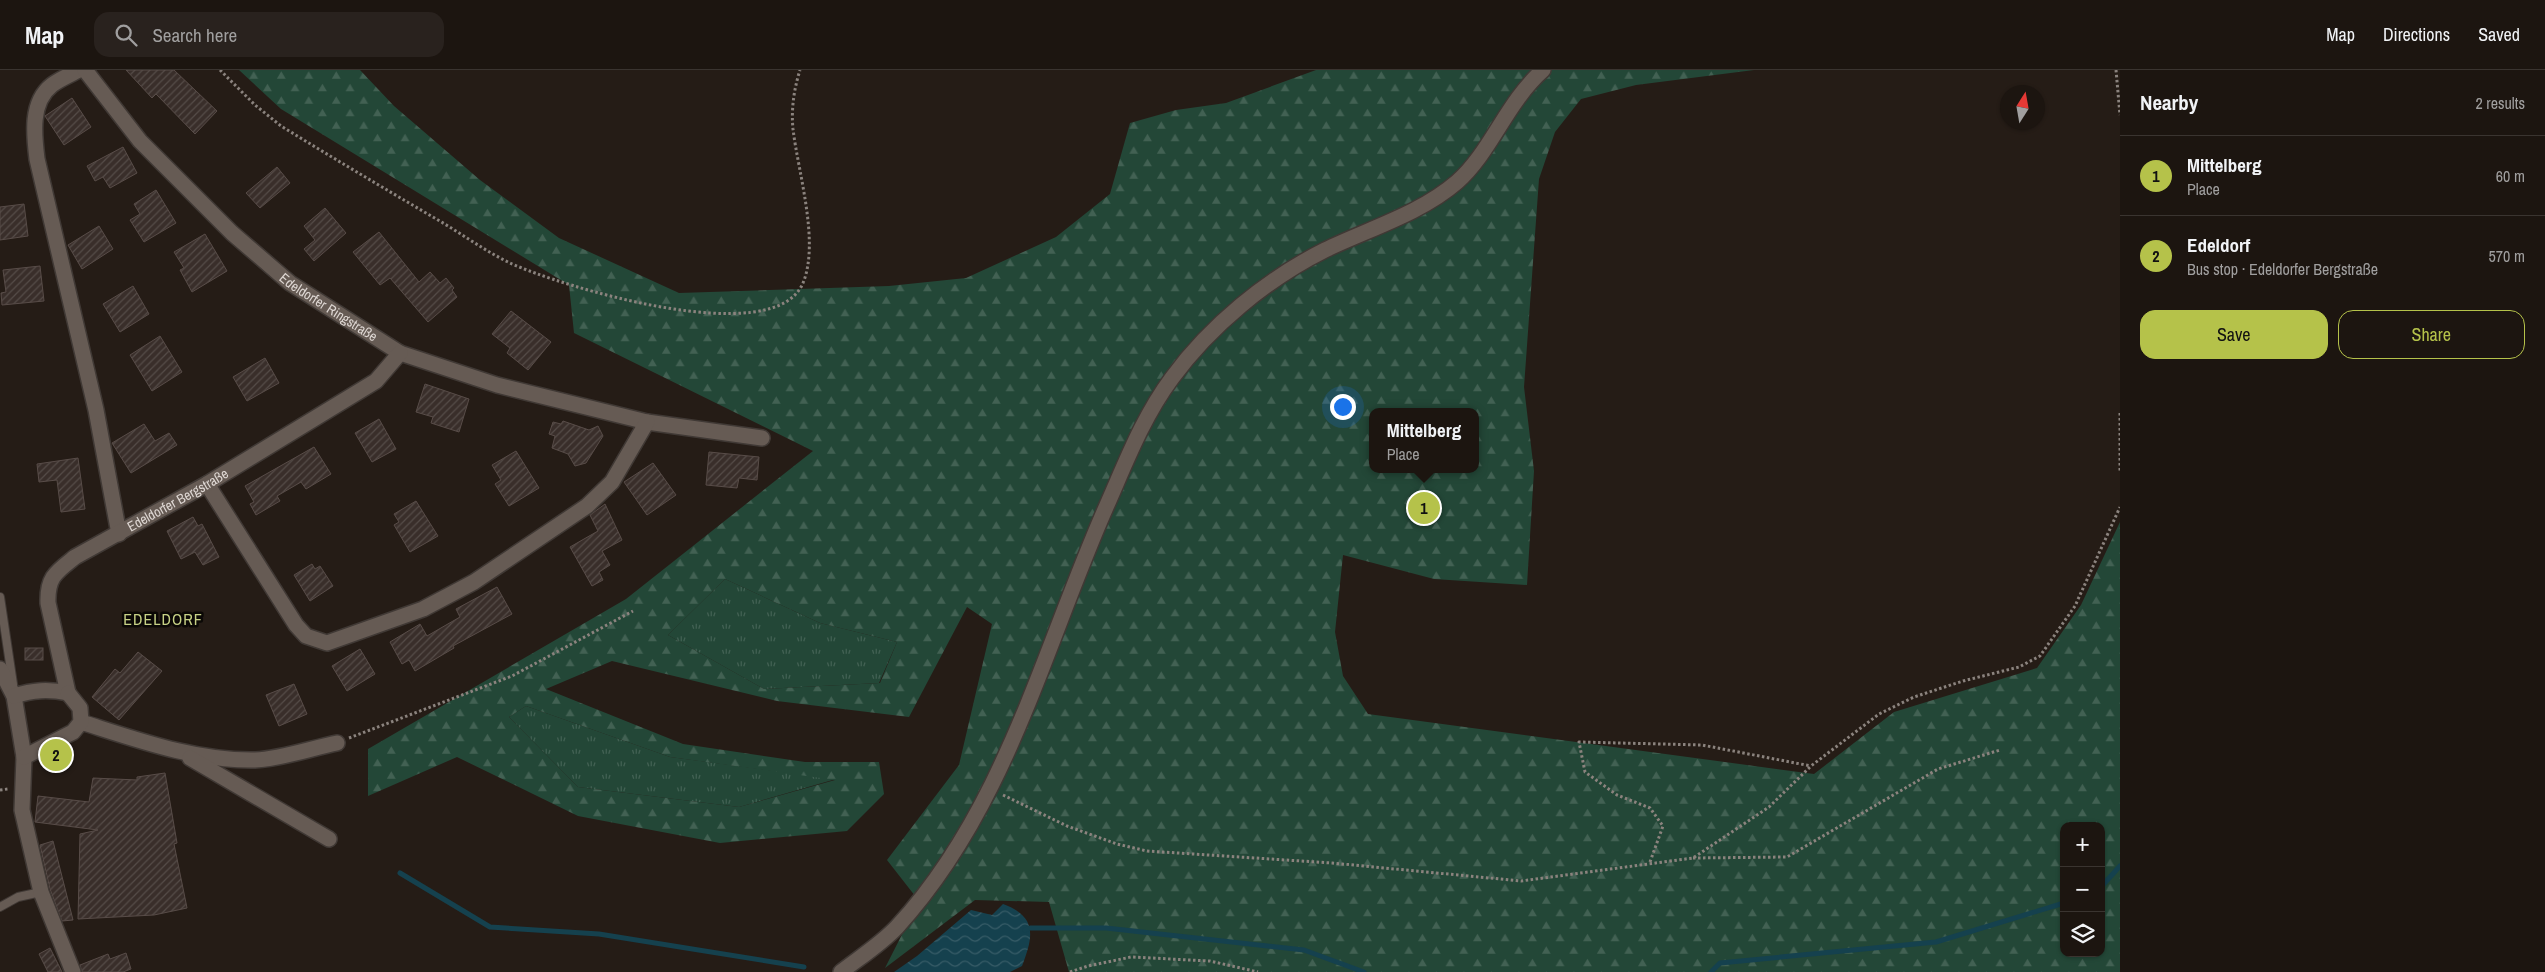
<!DOCTYPE html>
<meta charset="utf-8">
<style>
body{margin:0;font-family:"Archivo Narrow",sans-serif;background:#29221e;color:#f1f3f6}
.controls{position:absolute;right:15px;bottom:15px;display:grid;overflow:hidden;border-radius:10px;box-shadow:0 1px 4px #0004}
.controls button{width:45px;height:45px;display:grid;place-items:center;padding:0;border:0;border-bottom:1px solid #3a3430;background:#1c1510;color:#f1f3f6;font:25px sans-serif}
.compass{position:absolute;left:2000px;top:15px;width:45px;height:45px;border-radius:50%;background:#1c1510;box-shadow:0 1px 4px #0004;rotate:11deg}
.you{position:absolute;left:1342px;top:336px;width:18px;height:18px;margin:-12px;border:4px solid #fff;border-radius:50%;background:#1a73e8;box-shadow:0 0 0 8px #1a73e833}
.badge{display:grid;place-items:center;width:32px;height:32px;border-radius:50%;background:#b5c24a;color:#111;font-size:16px;font-weight:700}
.pin{position:absolute;translate:-50% -50%;border:2px solid #fff;box-shadow:0 1px 5px #0006}
.popup{position:absolute;left:1369px;top:338px;width:110px;height:65px;box-sizing:border-box;display:grid;place-content:center;border-radius:10px;background:#1c1510;filter:drop-shadow(0 1px 4px #0005);font-size:16px;white-space:nowrap;color:#a09f9f}
.popup b{font-size:19px;color:#f1f3f6}
.popup::after{content:'';position:absolute;left:50%;top:100%;margin-left:-10px;border:10px solid transparent;border-top-color:#1c1510}
.list{margin:0;padding:0;list-style:none}
h2{display:flex;justify-content:space-between;align-items:center;height:65px;margin:0;padding:0 20px;font-size:21px}
h2 small{font-size:16px;font-weight:400;color:#a09f9f}
.list li{display:grid;grid-template-columns:32px 1fr auto;gap:15px;align-items:center;box-sizing:border-box;height:80px;padding:0 20px;border-top:1px solid #3a3430}
.list b{display:block;font-size:19px;white-space:nowrap}
.list p{margin:0;font-size:16px;white-space:nowrap;color:#a09f9f}
.list em{font-size:16px;font-style:normal;color:#a09f9f}
.actions{display:flex;gap:10px;padding:15px 20px}
.actions a{flex:1;padding:11px 0;border:1px solid #b5c24a;border-radius:15px;text-align:center;font-size:18px;color:#b5c24a}
.actions .main{background:#b5c24a;color:#111}
.icon{flex:none;width:28px;height:28px;fill:none;stroke:currentColor;stroke-width:2;stroke-linecap:round;stroke-linejoin:round}
.map{position:relative;flex:none;width:2120px;height:902px;overflow:hidden}
header{display:flex;align-items:center;gap:30px;box-sizing:border-box;height:70px;padding:0 25px;background:#1c1510;border-bottom:1px solid #3a3430}
header strong{font-size:24px}
nav{display:flex;gap:28px;margin-inline-start:auto;font-size:18px}
.search{width:350px;height:45px;background:#29221e;display:flex;align-items:center;gap:12px;box-sizing:border-box;padding:0 18px;border-radius:15px;color:#a09f9f;font-size:19px}
main{display:flex}
aside{flex:1;background:#1c1510}
.map>svg:first-child{display:block}
.grass{fill:url(#grass-tufts)}
.forest{fill:url(#forest-firs);fill-rule:evenodd}
.water{fill:url(#water-waves)}
.lines{fill:none;stroke-linecap:round;stroke-linejoin:round}
.stream{stroke:#15414e;stroke-width:5}
.building{fill:url(#building-hatch);stroke:#584c48}
.lane-casing{stroke:#403935;stroke-width:10}
.street-casing{stroke:#403935;stroke-width:18}
.path{stroke:#8b837e;stroke-width:3;stroke-dasharray:2.5 2.5;stroke-linecap:butt}
.lane{stroke:#665b54;stroke-width:8}
.street{stroke:#665b54;stroke-width:15}
.labels{text-anchor:middle;stroke-width:5;stroke-linejoin:round;paint-order:stroke}
.street-label{font-size:14px;fill:#ded7d3;stroke:#0b0806}
.quarter-label{font-size:16px;letter-spacing:1px;fill:#c7d185;stroke:#0b0806}
</style>
<header>
<strong>Map</strong>
<div class="search"><svg class="icon" aria-label="search" viewBox="0 0 24 24"><circle cx="10" cy="10" r="6"/><path d="M15 15l6 6"/></svg>Search here</div>
<nav><a>Map</a><a>Directions</a><a>Saved</a></nav>
</header>
<main>
<div class="map">
<svg width="2120" height="902" viewBox="0 0 2120 902">
<defs>
<pattern id="grass-tufts" width="24" height="20" patternUnits="userSpaceOnUse" patternTransform="scale(1.25)"><rect width="24" height="20" fill="#234737"/><path d="M3 7l-1-3M5 7V3M7 7l1-3M15 17l-1-3M17 17v-4M19 17l1-3" fill="none" stroke="#426153"/></pattern>
<pattern id="forest-firs" width="22" height="20" patternUnits="userSpaceOnUse" patternTransform="scale(1.25)"><rect width="22" height="20" fill="#234737"/><path d="M5 1l3.5 6h-7zM16 11l3.5 6h-7z" fill="#426153"/></pattern>
<pattern id="water-waves" width="16" height="10" patternUnits="userSpaceOnUse" patternTransform="scale(1.25)"><rect width="16" height="10" fill="#15414e"/><path d="M0 5q4-4 8 0t8 0" fill="none" stroke="#375c67"/></pattern>
<pattern id="building-hatch" width="6" height="6" patternUnits="userSpaceOnUse" patternTransform="scale(1.25)"><rect width="6" height="6" fill="#392e2a"/><path d="M-1 1l2-2M0 6l6-6M5 7l2-2" fill="none" stroke="#554c48"/></pattern>
</defs>
<rect width="100%" height="100%" fill="#251c16"/>
<g class="grass">
<path d="M 725,509 L 820,553 L 897,572 L 879,613 L 764,619 L 668,565 Z"/>
<path d="M 526,636 L 670,687 L 836,709 L 739,737 L 578,717 L 509,647 Z"/>
</g>
<path class="forest" d="M 239,0 L 360,0 L 394,36 L 480,110 L 559,168 L 679,223 L 889,216 L 966,208 L 1056,167 L 1110,124 L 1130,53 L 1176,40 L 1226,33 L 1316,0 L 1754,0 L 1636,15 L 1581,29 L 1555,62 L 1539,109 L 1524,317 L 1534,401 L 1527,515 L 1434,509 L 1343,485 L 1335,562 L 1343,606 L 1368,644 L 1814,704 L 1894,642 L 2037,598 L 2081,535 L 2120,452 L 2120,902 L 1069,902 L 1049,832 L 975,830 L 885,898 L 919,831 L 887,790 L 959,695 L 992,554 L 967,537 L 909,647 L 777,631 L 612,591 L 546,619 L 683,674 L 805,692 L 879,692 L 884,724 L 847,761 L 720,773 L 578,746 L 457,687 L 368,726 L 368,679 L 626,529 L 813,381 L 574,263 L 569,215 L 281,39 ZM 1373,342 L 1475,342 L 1475,399 L 1373,399 ZM 725,509 L 820,553 L 897,572 L 880,613 L 764,619 L 668,565 ZM 526,636 L 670,687 L 835,710 L 739,737 L 578,717 L 509,647 ZM 2064,756 L 2101,756 L 2101,883 L 2064,883 Z"/>
<path class="water" d="M 1003,834 C 1038,847 1033,867 1022,896 L 1010,902 L 894,902 L 917,886 L 971,840 L 992,845 Z"/>
<g class="lines">
<g class="stream">
<path d="M 400,803 L 490,857 L 599,864 L 804,897"/>
<path d="M 2101,817 L 2120,796"/>
<path d="M 1025,860 L 1030,858 L 1106,858 L 1304,880 L 1364,902"/>
<path d="M 1711,902 L 1720,893 L 1936,872 L 2064,833"/>
</g>
</g>
<g class="building">
<path d="M 126,0 L 174,0 L 217,41 L 195,64 L 156,24 L 152,28 Z"/>
<path d="M 72,28 L 91,57 L 64,75 L 45,46 Z"/>
<path d="M 123,77 L 137,103 L 110,118 L 103,107 L 95,111 L 87,96 Z"/>
<path d="M 277,97 L 290,113 L 260,138 L 246,123 Z"/>
<path d="M 156,120 L 176,153 L 144,172 L 130,150 L 140,144 L 134,134 Z"/>
<path d="M 24,134 L 28,166 L 0,170 L 0,137 Z"/>
<path d="M 325,138 L 346,163 L 314,191 L 304,179 L 315,170 L 304,156 Z"/>
<path d="M 99,156 L 113,179 L 82,199 L 68,175 Z"/>
<path d="M 379,162 L 419,212 L 430,202 L 440,213 L 446,208 L 454,218 L 452,220 L 457,227 L 428,252 L 390,208 L 380,215 L 353,182 Z"/>
<path d="M 205,164 L 227,201 L 192,222 L 180,200 L 184,198 L 174,182 Z"/>
<path d="M 40,196 L 44,231 L 2,235 L 1,223 L 6,222 L 3,200 Z"/>
<path d="M 133,216 L 149,244 L 120,262 L 103,234 Z"/>
<path d="M 511,241 L 551,272 L 528,300 L 507,283 L 510,278 L 492,264 Z"/>
<path d="M 160,266 L 182,302 L 152,321 L 130,285 Z"/>
<path d="M 265,288 L 279,313 L 247,331 L 233,307 Z"/>
<path d="M 425,314 L 469,329 L 459,362 L 431,353 L 433,347 L 416,342 Z"/>
<path d="M 379,349 L 396,379 L 372,392 L 355,363 Z"/>
<path d="M 563,351 L 589,360 L 598,356 L 603,366 L 586,393 L 575,396 L 568,384 L 552,378 L 555,366 L 549,364 L 553,352 L 561,354 Z"/>
<path d="M 144,354 L 155,371 L 169,363 L 177,375 L 131,403 L 112,373 Z"/>
<path d="M 314,377 L 331,404 L 306,419 L 301,412 L 277,426 L 280,431 L 256,445 L 250,434 L 254,432 L 245,416 Z"/>
<path d="M 516,381 L 539,418 L 509,436 L 495,414 L 501,410 L 492,395 Z"/>
<path d="M 709,382 L 759,387 L 757,410 L 739,408 L 737,418 L 706,415 Z"/>
<path d="M 78,388 L 85,439 L 61,442 L 57,410 L 39,412 L 37,394 Z"/>
<path d="M 653,393 L 676,425 L 647,445 L 624,412 Z"/>
<path d="M 416,431 L 438,466 L 410,482 L 394,455 L 399,452 L 394,444 Z"/>
<path d="M 605,434 L 622,470 L 602,481 L 610,495 L 599,502 L 603,510 L 592,516 L 570,477 L 598,461 L 590,445 Z"/>
<path d="M 193,447 L 198,456 L 202,454 L 219,487 L 203,495 L 195,482 L 181,489 L 167,461 Z"/>
<path d="M 312,494 L 315,499 L 320,496 L 333,516 L 310,531 L 294,505 Z"/>
<path d="M 497,517 L 512,544 L 453,576 L 454,578 L 415,601 L 409,590 L 402,594 L 390,572 L 420,554 L 427,566 L 460,547 L 456,539 Z"/>
<rect x="25" y="578" width="18" height="12"/>
<path d="M 360,579 L 375,604 L 347,621 L 332,596 Z"/>
<path d="M 138,582 L 162,601 L 119,650 L 92,627 L 115,599 L 120,603 Z"/>
<path d="M 294,614 L 307,644 L 279,656 L 266,625 Z"/>
<path d="M 165,703 L 177,773 L 174,774 L 187,838 L 154,845 L 78,849 L 80,764 L 98,760 L 35,752 L 38,726 L 89,732 L 93,708 L 137,710 L 137,707 Z"/>
<path d="M 53,771 L 73,850 L 62,851 L 50,819 L 40,775 Z"/>
<path d="M 50,878 L 62,902 L 48,902 L 39,884 Z"/>
<path d="M 126,883 L 131,899 L 123,902 L 82,902 L 80,895 L 108,884 L 110,889 Z"/>
</g>
<g class="lines">
<g class="lane-casing">
<g id="lane">
<path d="M 0,527 L 13,614"/>
<path d="M 0,837 L 18,827 L 41,822"/>
</g>
</g>
<g class="street-casing">
<g id="street">
<path d="M 79,0 C 70,5 60,9 52,15 C 30,32 34,65 37,89 L 96,340 L 119,464"/>
<path id="s1" d="M 85,0 L 140,71 L 232,163 L 290,213 L 400,283 L 497,315 L 647,352 L 762,368"/>
<path d="M 207,414 L 296,555 L 306,566 L 327,573 L 423,539 L 474,512 L 587,436 L 612,412 L 647,352"/>
<path d="M 0,599 L 14,626 L 24,687 L 22,740 L 41,822 L 73,902"/>
<path id="s2" d="M 14,626 C 33,620 48,619 68,623 L 48,533 C 47,507 56,502 75,487 L 207,414 L 376,311 L 400,283"/>
<path d="M 81,652 C 138,670 195,691 255,690 C 281,689 312,678 337,673"/>
<path d="M 24,687 L 73,662 L 81,652 L 80,638 L 68,623"/>
<path d="M 190,688 L 329,769"/>
<path d="M 841,902 C 859,888 881,874 897,857 C 1006,738 1043,579 1107,435 C 1126,392 1143,347 1172,308 C 1210,256 1267,209 1325,180 C 1368,159 1420,144 1457,112 C 1491,82 1506,33 1543,0"/>
</g>
</g>
<g class="path">
<path d="M 220,0 L 255,35 L 281,56 C 333,88 385,119 438,150 C 462,164 485,181 510,193 C 560,216 774,282 803,213 C 820,172 798,102 793,59 C 791,39 794,19 800,0"/>
<path d="M 2116,0 L 2120,45"/>
<path d="M 2120,343 L 2120,402"/>
<path d="M 349,668 L 512,606 L 633,541"/>
<path d="M 0,720 L 8,719"/>
<path d="M 1003,725 L 1067,756 L 1117,774 L 1147,781 L 1332,793 L 1521,811 L 1693,788 L 1769,737 L 1811,696 L 1879,644 L 1914,627 L 1963,611 L 2019,597 L 2040,586 L 2075,536 L 2120,437"/>
<path d="M 1693,788 L 1787,787 L 1938,699 L 2000,680"/>
<path d="M 1650,792 L 1663,756 L 1650,738 L 1617,725 L 1585,702 L 1579,672 L 1702,675 L 1811,696"/>
<path d="M 1070,902 L 1088,896 L 1131,887 L 1210,891 L 1258,902"/>
</g>
<use href="#lane" class="lane"/>
<use href="#street" class="street"/>
</g>
<g class="labels">
<g class="street-label">
<text dy="5" stroke="none"><textPath href="#s1" startOffset="342">Edeldorfer Ringstraße</textPath></text>
<text dy="5" stroke="none"><textPath href="#s2" startOffset="321">Edeldorfer Bergstraße</textPath></text>
</g>
<g class="quarter-label">
<text x="163" y="555">EDELDORF</text>
</g>
</g>
</svg>
<div class="controls">
<button>+</button>
<button>−</button>
<button><svg class="icon" aria-label="layers" viewBox="0 0 24 24"><path d="M12 4l9 5-9 5-9-5zM3 14l9 5 9-5"/></svg></button>
</div>
<svg class="compass" viewBox="-18 -18 36 36"><path d="M0-13l5 13h-10z" fill="#e53935"/><path d="M0 13l5-13h-10z" fill="#a09f9f"/></svg>
<div class="you"></div>
<div class="pin badge" style="left:1424px;top:438px">1</div>
<div class="popup"><b>Mittelberg</b>Place</div>
<div class="pin badge" style="left:56px;top:685px">2</div>
</div>
<aside>
<h2>Nearby<small>2 results</small></h2>
<ul class="list">
<li><span class="badge">1</span><div><b>Mittelberg</b><p>Place</p></div><em>60 m</em></li>
<li><span class="badge">2</span><div><b>Edeldorf</b><p>Bus stop · Edeldorfer Bergstraße</p></div><em>570 m</em></li>
</ul>
<div class="actions"><a class="main">Save</a><a>Share</a></div>
</aside>
</main>
